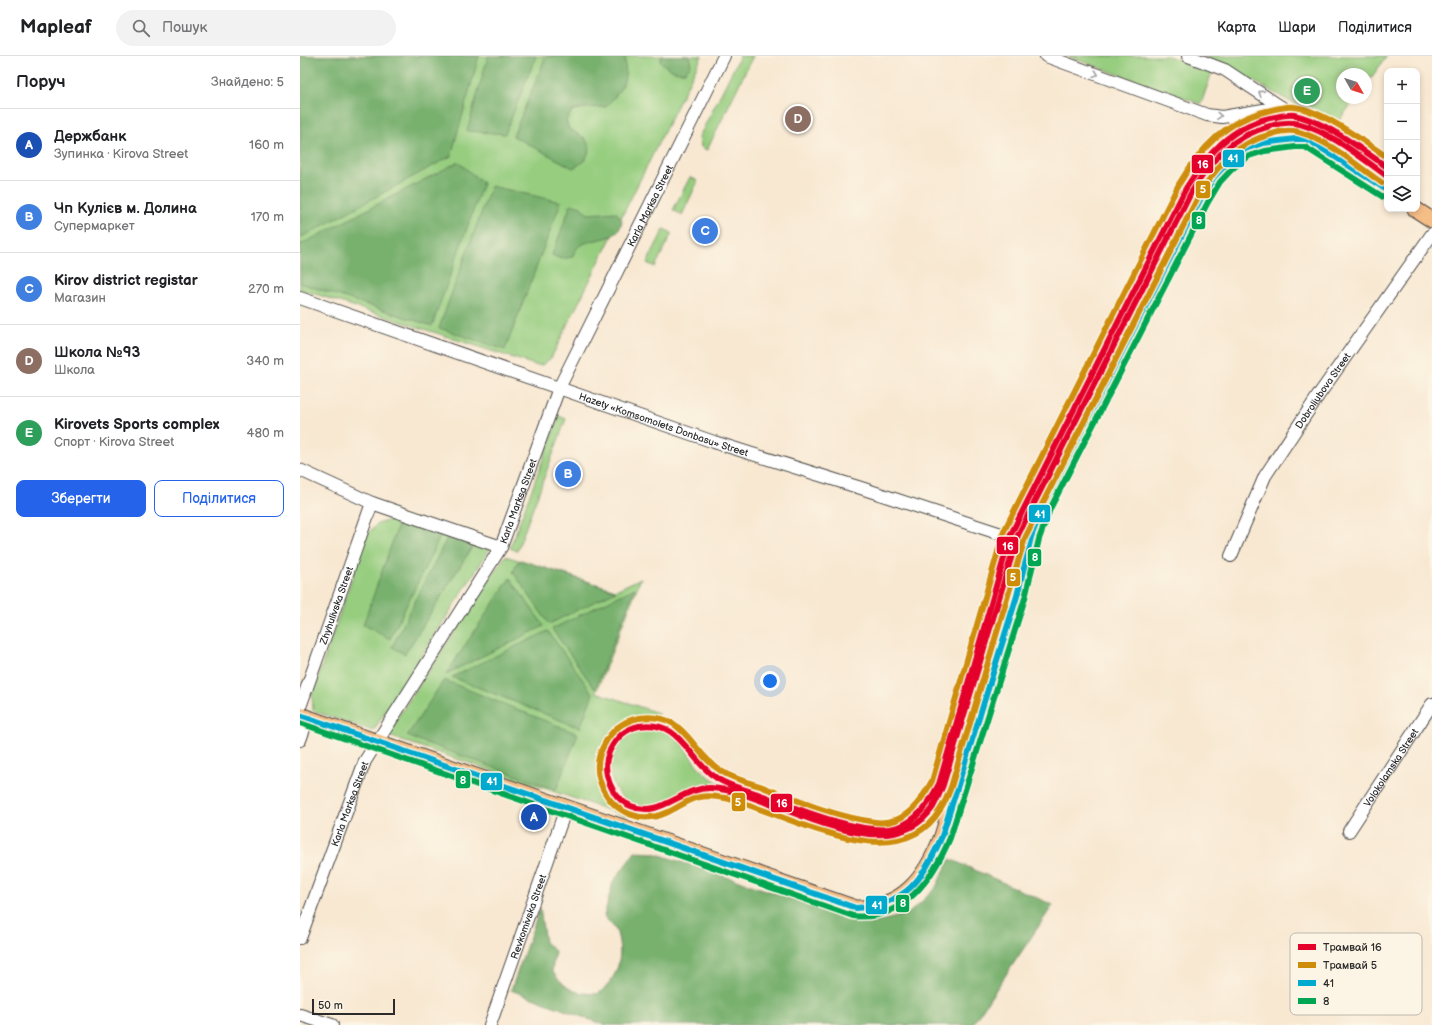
<!DOCTYPE html>
<html lang="uk">
<meta charset="utf-8">
<style>
body{margin:0;font-family:"Balsamiq Sans",sans-serif;background:#f2f2f2;color:#202124}
.controls{position:absolute;right:12px;top:12px;display:grid;overflow:hidden;border-radius:8px;box-shadow:0 2px 6px #0003}
.controls button{width:36px;height:36px;display:grid;place-items:center;padding:0;border:0;border-bottom:1px solid #e0e0e0;background:#fff;color:#202124;font:20px sans-serif}
.compass{position:absolute;left:1036px;top:12px;width:36px;height:36px;border-radius:50%;background:#fff;box-shadow:0 2px 6px #0003;rotate:129deg}
.scale{position:absolute;left:12px;bottom:10px;width:83px;box-sizing:border-box;padding-left:4px;border:2px solid #2b2b2b;border-top:0;font-size:11px;line-height:14px;white-space:nowrap;color:#2b2b2b;-webkit-text-stroke:3px #fcf5e5;paint-order:stroke}
.you{position:absolute;left:470px;top:625px;width:14px;height:14px;margin:-10px;border:3px solid #fff;border-radius:50%;background:#1a73e8;box-shadow:0 0 0 6px #1a73e833}
.badge{display:grid;place-items:center;width:26px;height:26px;border-radius:50%;background:#2563eb;color:#fff;font-size:13px;font-weight:700}
.pin{position:absolute;translate:-50% -50%;border:2px solid #fff;box-shadow:0 1px 4px #0006}
.list{margin:0;padding:0;list-style:none}
h2{display:flex;justify-content:space-between;align-items:center;height:52px;margin:0;padding:0 16px;font-size:17px}
h2 small{font-size:13px;font-weight:400;color:#757577}
.list li{display:grid;grid-template-columns:26px 1fr auto;gap:12px;align-items:center;box-sizing:border-box;height:72px;padding:0 16px;border-top:1px solid #e0e0e0}
.list b{display:block;font-size:15px;white-space:nowrap}
.list p{margin:0;font-size:13px;white-space:nowrap;color:#757577}
.list em{font-size:13px;font-style:normal;color:#757577}
.actions{display:flex;gap:8px;padding:12px 16px}
.actions a{flex:1;padding:9px 0;border:1px solid #2563eb;border-radius:8px;text-align:center;font-size:14px;color:#2563eb}
.actions .main{background:#2563eb;color:#fff}
.icon{flex:none;width:22px;height:22px;fill:none;stroke:currentColor;stroke-width:2;stroke-linecap:round;stroke-linejoin:round}
.map{position:relative;flex:none;width:1132px;height:969px;overflow:hidden}
header{display:flex;align-items:center;gap:24px;box-sizing:border-box;height:56px;padding:0 20px;background:#fff;border-bottom:1px solid #e0e0e0}
header strong{font-size:19px}
nav{display:flex;gap:22px;margin-inline-start:auto;font-size:14px}
.search{width:280px;height:36px;background:#f2f2f2;display:flex;align-items:center;gap:10px;box-sizing:border-box;padding:0 14px;border-radius:22px;color:#757577;font-size:15px}
main{display:flex}
aside{flex:1;background:#fff}
.map>svg:first-child{display:block}
.green{fill:#96cd7f;stroke:#607c55}
.forest{fill:#78b06e;stroke:#526e4c}
.lines{fill:none;stroke-linecap:round;stroke-linejoin:round}
.minor-casing{stroke:#4a4744;stroke-width:14}
.major-casing{stroke:#4a4744;stroke-width:17}
.minor{stroke:#fff;stroke-width:12}
.major{stroke:#f6be87;stroke-width:15}
.bus-1-casing{stroke:#fcf5e5;stroke-width:9}
.bus-2-casing{stroke:#fcf5e5;stroke-width:9}
.bus-1{stroke:#00a9ce;stroke-width:6}
.bus-2{stroke:#00a651;stroke-width:6}
.tram-1-casing{stroke:#fcf5e5;stroke-width:9}
.tram-2-casing{stroke:#fcf5e5;stroke-width:9}
.tram-1{stroke:#e4002b;stroke-width:6}
.tram-2{stroke:#ce8d09;stroke-width:6}
.oneway{stroke:#a0a0a0}
.labels{text-anchor:middle;stroke-width:3.5;stroke-linejoin:round;paint-order:stroke}
.street-label{font-size:10px;fill:#2b2b2b;stroke:#fcf5e5}
.key{fill:#fcf5e5;stroke:#bdb8ad;stroke-width:1}
.key-label{font-size:11px;fill:#2b2b2b}
.line-badge{stroke:#fcf5e5;stroke-width:1.5}
.badge-label{font-size:11px;text-anchor:middle;font-weight:bold;fill:#fff}
</style>
<header>
<strong>Mapleaf</strong>
<div class="search"><svg class="icon" aria-label="search" viewBox="0 0 24 24"><circle cx="10" cy="10" r="6"/><path d="M15 15l6 6"/></svg>Пошук</div>
<nav><a>Карта</a><a>Шари</a><a>Поділитися</a></nav>
</header>
<main>
<aside>
<h2>Поруч<small>Знайдено: 5</small></h2>
<ul class="list">
<li><span class="badge" style="background:#1a4fb4">A</span><div><b>Держбанк</b><p>Зупинка · Kirova Street</p></div><em>160 m</em></li>
<li><span class="badge" style="background:#3f7fe0">B</span><div><b>Чп Кулієв м. Долина</b><p>Супермаркет</p></div><em>170 m</em></li>
<li><span class="badge" style="background:#3f7fe0">C</span><div><b>Kirov district registar</b><p>Магазин</p></div><em>270 m</em></li>
<li><span class="badge" style="background:#8d6e63">D</span><div><b>Школа №93</b><p>Школа</p></div><em>340 m</em></li>
<li><span class="badge" style="background:#2e9e5b">E</span><div><b>Kirovets Sports complex</b><p>Спорт · Kirova Street</p></div><em>480 m</em></li>
</ul>
<div class="actions"><a class="main">Зберегти</a><a>Поділитися</a></div>
</aside>
<div class="map">
<svg width="1132" height="969" viewBox="0 0 1132 969">
<rect width="100%" height="100%" fill="#fcf5e5"/>
<filter id="ink" filterUnits="userSpaceOnUse"><feTurbulence type="fractalNoise" baseFrequency=".025" numOctaves="2"/><feDisplacementMap in="SourceGraphic" scale="8" xChannelSelector="R" yChannelSelector="G"/><feConvolveMatrix kernelMatrix="1 2 1 2 8 2 1 2 1" color-interpolation-filters="sRGB"/></filter>
<filter id="wash" filterUnits="userSpaceOnUse"><feTurbulence type="fractalNoise" baseFrequency=".012" numOctaves="4" result="noise"/><feDisplacementMap in="SourceGraphic" scale="16" xChannelSelector="R" yChannelSelector="G"/><feGaussianBlur stdDeviation="0.9" result="paint"/><feColorMatrix in="noise" values="0 0 0 0 0 0 0 0 0 0 0 0 0 0 0 0 0 1.4 0 .05"/><feComposite in="paint" operator="in"/></filter>
<g filter="url(#wash)">
<rect width="100%" height="100%" fill="#f8e8d2"/>
<g class="green">
<path d="M 0,0 L 402,0 L 251,302 L 242,309 L 235,309 L 0,233 Z"/>
<path d="M 440,0 L 453,0 L 407,94 L 401,91 L 399,81 Z"/>
<path d="M 767,0 L 868,0 L 912,16 L 901,48 Z"/>
<path d="M 901,0 L 1087,0 L 1066,29 L 1066,18 L 1042,18 L 1042,42 L 1056,42 L 1035,70 L 926,10 Z"/>
<path d="M 390,121 L 398,125 L 382,159 L 373,154 Z"/>
<path d="M 364,173 L 372,177 L 355,211 L 347,207 Z"/>
<path d="M 259,360 L 266,363 L 217,495 L 210,492 Z"/>
<path d="M 96,462 L 190,493 L 73,675 L 13,655 L 12,639 L 67,478 L 77,468 Z"/>
<path d="M 205,500 L 316,534 L 341,522 L 296,636 L 358,657 L 356,664 C 348,663 340,662 332,664 C 323,666 315,672 309,679 C 286,707 300,736 328,753 L 326,760 L 86,679 Z"/>
<path d="M 354,671 C 383,679 384,696 403,716 C 409,721 417,726 423,730 C 416,730 406,728 399,730 C 377,736 363,755 339,750 C 305,742 299,691 330,676 C 338,672 345,671 354,671 Z"/>
</g>
<g class="forest">
<path d="M 0,0 L 179,0 L 151,100 L 0,182 Z"/>
<path d="M 188,0 L 236,0 L 205,78 L 167,75 Z"/>
<path d="M 246,0 L 326,0 L 325,1 C 327,30 323,30 306,51 L 284,52 L 272,55 L 266,65 L 269,73 L 285,82 L 290,92 L 285,105 L 273,112 L 213,80 Z"/>
<path d="M 362,0 L 389,0 L 391,9 L 385,16 C 374,17 368,13 360,5 Z"/>
<path d="M 158,106 L 183,127 L 132,270 L 0,227 L 0,189 Z"/>
<path d="M 191,130 L 261,146 L 205,294 L 139,272 Z"/>
<path d="M 271,148 L 281,151 L 288,158 L 316,156 L 322,164 C 320,187 295,180 279,190 C 276,193 274,198 272,201 L 261,203 L 252,199 Z"/>
<path d="M 100,464 L 142,477 L 90,583 L 63,569 Z"/>
<path d="M 148,480 L 174,488 L 105,598 L 92,591 Z"/>
<path d="M 221,504 L 316,535 L 249,568 L 213,516 L 218,506 Z"/>
<path d="M 210,522 L 244,570 L 146,618 Z"/>
<path d="M 335,532 L 295,633 L 252,573 Z"/>
<path d="M 248,575 L 293,638 L 280,672 L 152,621 Z"/>
<path d="M 144,624 L 278,678 L 256,734 L 107,680 Z"/>
<path d="M 335,796 L 354,797 L 569,868 L 608,858 L 635,833 L 650,803 L 753,849 L 672,969 L 304,969 L 211,934 L 240,852 L 245,886 L 255,895 L 252,915 C 268,935 273,937 298,938 C 318,922 324,902 317,877 C 315,871 308,865 304,860 L 313,826 Z"/>
</g>
</g>
<g filter="url(#ink)">
<g class="lines">
<g class="minor-casing">
<g id="minor">
<path d="M 746,0 L 907,59 L 922,61 L 981,51"/>
<path d="M 888,0 L 925,14 L 981,51 L 993,59 L 1007,83"/>
<path id="s1" d="M 0,242 L 414,386 L 561,432 L 698,477 L 731,481"/>
<path d="M 0,414 L 72,447 L 201,491"/>
<path id="s2" d="M 931,500 L 965,420 L 1020,337 L 1132,178"/>
<path id="s3" d="M 0,651 L 72,447"/>
<path d="M 0,684 L 8,662"/>
<path id="s4" d="M 1049,775 L 1132,648"/>
<path id="s5" d="M 0,882 L 65,705 L 201,491 L 259,332 L 424,0"/>
<path d="M 0,959 L 32,969"/>
<path id="s6" d="M 190,969 L 266,752"/>
</g>
</g>
<g class="major-casing">
<g id="major">
<path d="M 1115,153 L 1132,164"/>
<path d="M 0,659 L 556,852 C 603,853 626,821 642,780 L 717,540 L 731,481 L 743,450 L 901,142 L 914,121 L 928,106 L 945,93 L 963,87 L 995,83 L 1007,83 L 1087,134"/>
</g>
</g>
<use href="#minor" class="minor"/>
<use href="#major" class="major"/>
<g class="bus-1-casing">
<path id="bus-1" d="M 0,659 L 556,852 C 606,849 623,824 642,780 L 717,540 L 731,481 L 743,450 L 901,142 L 914,121 L 928,106 L 945,93 L 963,87 L 995,83 L 1007,83 L 1087,134"/>
</g>
<g class="bus-2-casing">
<path id="bus-2" d="M 0,667 L 553,860 C 603,866 633,822 650,782 L 725,542 L 739,483 L 750,453 L 908,146 L 920,126 L 933,112 L 949,100 L 965,95 L 995,91 L 1005,91 L 1083,141"/>
</g>
<use href="#bus-1" class="bus-1"/>
<use href="#bus-2" class="bus-2"/>
<g class="tram-1-casing">
<path id="tram-1" d="M 1087,111 C 1061,93 1025,65 994,59 C 987,58 977,61 970,62 C 930,71 907,99 886,132 L 711,478 L 639,728 C 629,747 617,766 595,772 C 563,781 488,749 455,737 C 443,733 429,730 418,723 C 387,704 382,663 339,670 C 325,673 315,683 309,696 C 301,715 311,742 331,750 C 361,763 381,731 411,732 C 472,735 586,821 633,751 C 637,744 640,736 643,729 L 718,479 L 891,137 C 911,104 932,80 970,70 C 979,67 991,66 1000,68 C 1032,77 1060,101 1087,120"/>
</g>
<g class="tram-2-casing">
<path id="tram-2" d="M 1082,127 C 1056,109 1030,85 999,76 C 991,74 980,75 972,78 C 936,87 916,110 898,141 L 725,482 L 651,731 C 648,739 645,747 640,754 C 596,826 484,755 425,742 C 417,741 408,739 400,741 C 388,743 378,752 366,757 C 341,768 315,757 303,733 C 296,718 296,703 304,689 C 311,675 323,665 339,662 C 386,655 389,695 421,715 C 433,723 447,726 460,730 C 496,744 536,761 575,766 C 582,767 589,766 596,764 C 613,757 623,741 632,725 L 704,475 L 879,128 C 900,93 925,65 967,55 C 975,53 986,50 994,51 C 1022,54 1063,85 1087,101"/>
</g>
<use href="#tram-1" class="tram-1"/>
<use href="#tram-2" class="tram-2"/>
</g>
<defs><path id="oneway-chevron" d="M-2-3.5L2.5 0L-2 3.5" fill="none" stroke-width="1.6" stroke-linecap="round" stroke-linejoin="round"/></defs>
<g class="oneway">
<use href="#oneway-chevron" transform="translate(796 18) rotate(20)"/>
<use href="#oneway-chevron" transform="translate(961 37) rotate(-147)"/>
<use href="#oneway-chevron" transform="translate(919 60) rotate(3)"/>
</g>
</g>
<g class="labels">
<g class="street-label">
<text dy="4" stroke="none"><textPath href="#s5" startOffset="815">Karla Marksa Street</textPath></text>
<text dy="4" stroke="none"><textPath href="#s2" startOffset="190">Dobroliubova Street</textPath></text>
<text dy="4" stroke="none"><textPath href="#s1" startOffset="385">Hazety «Komsomolets Donbasu» Street</textPath></text>
<text dy="4" stroke="none"><textPath href="#s5" startOffset="491">Karla Marksa Street</textPath></text>
<text dy="4" stroke="none"><textPath href="#s3" startOffset="108">Zhyhulivska Street</textPath></text>
<text dy="4" stroke="none"><textPath href="#s4" startOffset="76">Volokolamska Street</textPath></text>
<text dy="4" stroke="none"><textPath href="#s5" startOffset="143">Karla Marksa Street</textPath></text>
<text dy="4" stroke="none"><textPath href="#s6" startOffset="115">Revkomivska Street</textPath></text>
</g>
</g>
<rect x="990" y="877" width="132" height="82" rx="6" class="key"/>
<rect x="998" y="888" width="18" height="6" fill="#e4002b"/>
<rect x="998" y="906" width="18" height="6" fill="#ce8d09"/>
<rect x="998" y="924" width="18" height="6" fill="#00a9ce"/>
<rect x="998" y="942" width="18" height="6" fill="#00a651"/>
<g class="key-label">
<text x="1023" y="895">Трамвай 16</text>
<text x="1023" y="913">Трамвай 5</text>
<text x="1023" y="931">41</text>
<text x="1023" y="949">8</text>
</g>
<g class="line-badge">
<rect x="922" y="93" width="23" height="19" rx="4" fill="#00a9ce"/>
<rect x="891" y="98" width="23" height="20" rx="4" fill="#e4002b"/>
<rect x="895" y="124" width="16" height="19" rx="4" fill="#ce8d09"/>
<rect x="891" y="155" width="15" height="19" rx="4" fill="#00a651"/>
<rect x="728" y="448" width="23" height="19" rx="4" fill="#00a9ce"/>
<rect x="696" y="480" width="23" height="19" rx="4" fill="#e4002b"/>
<rect x="727" y="492" width="15" height="19" rx="4" fill="#00a651"/>
<rect x="706" y="512" width="15" height="19" rx="4" fill="#ce8d09"/>
<rect x="155" y="714" width="16" height="19" rx="4" fill="#00a651"/>
<rect x="180" y="716" width="23" height="19" rx="4" fill="#00a9ce"/>
<rect x="431" y="736" width="15" height="20" rx="4" fill="#ce8d09"/>
<rect x="470" y="737" width="23" height="20" rx="4" fill="#e4002b"/>
<rect x="595" y="838" width="15" height="19" rx="4" fill="#00a651"/>
<rect x="565" y="839" width="23" height="20" rx="4" fill="#00a9ce"/>
</g>
<g class="badge-label">
<text x="933" y="106">41</text>
<text x="903" y="112">16</text>
<text x="903" y="137">5</text>
<text x="899" y="168">8</text>
<text x="740" y="462">41</text>
<text x="708" y="494">16</text>
<text x="735" y="505">8</text>
<text x="713" y="525">5</text>
<text x="163" y="728">8</text>
<text x="192" y="729">41</text>
<text x="438" y="750">5</text>
<text x="482" y="751">16</text>
<text x="603" y="851">8</text>
<text x="577" y="853">41</text>
</g>
</svg>
<div class="controls">
<button>+</button>
<button>−</button>
<button><svg class="icon" aria-label="locate" viewBox="0 0 24 24"><circle cx="12" cy="12" r="6"/><path d="M12 2v4M12 18v4M2 12h4M18 12h4"/></svg></button>
<button><svg class="icon" aria-label="layers" viewBox="0 0 24 24"><path d="M12 4l9 5-9 5-9-5zM3 14l9 5 9-5"/></svg></button>
</div>
<svg class="compass" viewBox="-18 -18 36 36"><path d="M0-13l5 13h-10z" fill="#e53935"/><path d="M0 13l5-13h-10z" fill="#757577"/></svg>
<div class="scale">50 m</div>
<div class="you"></div>
<div class="pin badge" style="left:234px;top:761px;background:#1a4fb4">A</div>
<div class="pin badge" style="left:268px;top:418px;background:#3f7fe0">B</div>
<div class="pin badge" style="left:405px;top:175px;background:#3f7fe0">C</div>
<div class="pin badge" style="left:498px;top:63px;background:#8d6e63">D</div>
<div class="pin badge" style="left:1007px;top:35px;background:#2e9e5b">E</div>
</div>
</main>
